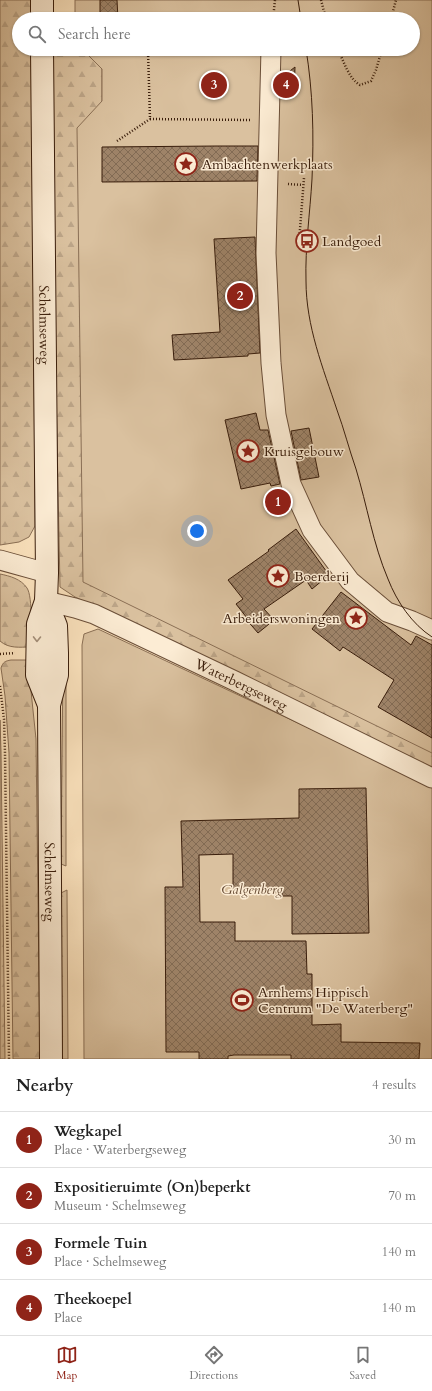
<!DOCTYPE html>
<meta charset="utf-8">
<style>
body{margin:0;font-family:Cardo,serif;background:#f2f2f2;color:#222}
.you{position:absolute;left:197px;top:531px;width:14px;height:14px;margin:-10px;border:3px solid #fff;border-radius:50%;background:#1a73e8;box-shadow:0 0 0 6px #1a73e833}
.badge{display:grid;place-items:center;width:26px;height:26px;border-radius:50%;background:#8f2418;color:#fff;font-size:13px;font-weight:700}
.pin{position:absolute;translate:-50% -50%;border:2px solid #fff;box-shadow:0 1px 4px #0006}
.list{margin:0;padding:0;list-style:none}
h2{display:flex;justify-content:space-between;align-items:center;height:52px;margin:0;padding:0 16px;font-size:17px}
h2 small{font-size:13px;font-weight:400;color:#767676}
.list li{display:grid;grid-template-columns:26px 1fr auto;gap:12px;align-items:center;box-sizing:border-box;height:56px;padding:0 16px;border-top:1px solid #e0e0e0}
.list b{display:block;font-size:15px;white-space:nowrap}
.list p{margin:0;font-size:13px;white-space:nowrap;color:#767676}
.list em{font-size:13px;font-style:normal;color:#767676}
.icon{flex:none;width:22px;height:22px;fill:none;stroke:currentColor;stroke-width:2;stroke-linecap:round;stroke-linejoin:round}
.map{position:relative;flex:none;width:432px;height:1059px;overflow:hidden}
.search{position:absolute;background:#fff;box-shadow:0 1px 3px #0004;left:12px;right:12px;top:12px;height:44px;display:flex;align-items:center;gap:10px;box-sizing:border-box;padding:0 14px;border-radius:22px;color:#767676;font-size:15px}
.sheet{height:276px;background:#fff}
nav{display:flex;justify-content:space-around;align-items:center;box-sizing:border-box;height:56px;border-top:1px solid #e0e0e0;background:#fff;font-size:11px;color:#767676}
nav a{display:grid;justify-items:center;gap:2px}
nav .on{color:#8f2418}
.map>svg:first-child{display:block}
.forest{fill:url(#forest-firs);stroke:#8a6f55}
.green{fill:#dac19f;stroke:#8a6f55}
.building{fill:url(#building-cross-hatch);stroke:#391d0b}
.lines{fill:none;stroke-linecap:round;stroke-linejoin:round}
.street-casing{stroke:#6a4e38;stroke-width:21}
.secondary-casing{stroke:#391d0b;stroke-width:24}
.path{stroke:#391d0b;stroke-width:2.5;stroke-dasharray:1 2;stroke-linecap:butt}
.street{stroke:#fcecd4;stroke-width:19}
.secondary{stroke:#fcecd4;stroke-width:22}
.tram{stroke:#391d0b;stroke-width:1}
.oneway{stroke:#a48f7a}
.labels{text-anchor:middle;stroke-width:3;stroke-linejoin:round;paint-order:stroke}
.poi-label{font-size:14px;fill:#391d0b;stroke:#fcecd4;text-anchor:start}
.street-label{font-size:14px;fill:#391d0b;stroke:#fcecd4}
.park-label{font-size:14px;font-style:italic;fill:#694e37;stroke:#fcecd4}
</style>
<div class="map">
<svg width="432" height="1059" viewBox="0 0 432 1059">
<defs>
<pattern id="forest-firs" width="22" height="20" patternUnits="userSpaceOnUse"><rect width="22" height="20" fill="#dac19f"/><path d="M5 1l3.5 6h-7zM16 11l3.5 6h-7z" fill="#bca588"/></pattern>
<pattern id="building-cross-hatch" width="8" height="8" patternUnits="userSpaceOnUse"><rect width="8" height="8" fill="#9e8368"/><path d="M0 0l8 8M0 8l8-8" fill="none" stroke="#826b54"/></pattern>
</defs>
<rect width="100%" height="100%" fill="#fbe2bd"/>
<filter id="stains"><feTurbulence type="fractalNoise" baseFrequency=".005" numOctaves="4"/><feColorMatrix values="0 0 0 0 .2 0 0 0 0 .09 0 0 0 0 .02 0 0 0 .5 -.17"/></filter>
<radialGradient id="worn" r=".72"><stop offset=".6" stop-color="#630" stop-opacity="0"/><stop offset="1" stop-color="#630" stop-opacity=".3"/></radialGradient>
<g class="forest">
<path d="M 0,0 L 31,0 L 31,19 L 19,19 L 19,49 L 32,49 L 35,526 L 29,537 L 19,542 L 0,545 Z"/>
<path d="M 52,49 L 102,49 L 102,101 L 432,739 L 432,770 L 75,597 L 60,587 L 56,387 Z"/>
<path d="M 0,574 C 10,576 21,579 27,588 C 33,597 31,635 31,647 C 20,647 9,649 0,641 Z"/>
<path d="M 11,660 L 30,660 L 31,691 L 36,739 L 40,1059 L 13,1059 L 9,753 L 5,696 L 1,668 C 3,662 5,661 11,660 Z"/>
<path d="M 63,660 L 66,663 L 66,866 L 61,864 Z"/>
<path d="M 0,720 L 1,752 L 5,1059 L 0,1059 Z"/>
<path d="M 67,890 L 68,1059 L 62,1059 L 61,893 Z"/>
</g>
<g class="green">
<path d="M 75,0 L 432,0 L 432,753 L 83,582 L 77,128 L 102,101 L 102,69 L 82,49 L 413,49 L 413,19 L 75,19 Z"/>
<path d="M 98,629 L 432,786 L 432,1059 L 84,1059 L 82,645 L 84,634 Z"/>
</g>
<g class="building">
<path d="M 100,0 L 117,0 L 118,19 L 100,19 Z"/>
<path d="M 295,67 L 294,94 L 281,93 L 281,78 Z"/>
<path d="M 216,146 L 258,146 L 257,181 L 102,182 L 102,147 Z"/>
<path d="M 255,237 L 260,353 L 248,354 L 248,356 L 174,360 L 172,335 L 220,332 L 214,239 Z"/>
<path d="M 256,413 L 260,430 L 268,430 L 280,484 L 271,486 L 270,483 L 241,489 L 225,420 Z"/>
<path d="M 309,428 L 319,477 L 301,480 L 291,431 Z"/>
<path d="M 296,529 L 329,575 L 312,589 L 306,580 L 264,609 L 274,620 L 258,633 L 246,619 L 247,618 L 236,604 L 243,599 L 228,580 L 269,551 L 268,550 Z"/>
<path d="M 341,592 L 411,645 L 416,636 L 432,645 L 432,738 L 378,707 L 394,680 L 343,647 L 340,651 L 312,629 Z"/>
<path d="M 366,788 L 369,933 L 292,934 L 292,896 L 282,896 L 282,892 L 233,892 L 233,854 L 199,855 L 200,922 L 235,922 L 235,941 L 306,941 L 307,974 L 312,974 L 312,1025 L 341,1024 L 341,1042 L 420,1043 L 419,1059 L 291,1059 L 291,1055 L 234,1055 L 228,1056 L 228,1059 L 199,1059 L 199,1052 L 166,1052 L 165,887 L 183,887 L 181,821 L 299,818 L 299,789 Z"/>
</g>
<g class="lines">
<g class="street-casing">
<g id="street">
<path d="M 271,49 L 266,253 L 271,363 L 276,415 L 291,484 L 312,530 L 350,581 L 387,612 L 412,621 L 432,630"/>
<path d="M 0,560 L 47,573"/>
<path id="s1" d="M 46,601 L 75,608 L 94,614 L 235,681 L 432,778"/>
</g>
</g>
<g class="secondary-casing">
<g id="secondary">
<path d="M 42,0 L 42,19"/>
<path id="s2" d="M 42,49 L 47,573 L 46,601 L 38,624 L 37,675 L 49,705"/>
<path id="s3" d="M 46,601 L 56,626 L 57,653 L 57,675 L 49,705 L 51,1059"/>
</g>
</g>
<g class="path">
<path d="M 321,0 L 326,19"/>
<path d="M 273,19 L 275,0"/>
<path d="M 391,19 L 396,0"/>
<path d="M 338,49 C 343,60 349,79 360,85 L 371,81 L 376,70 L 382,49"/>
<path d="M 250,120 L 150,119 L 148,51 L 251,50"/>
<path d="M 117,141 L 150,119"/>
<path d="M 288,184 L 303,185"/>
<path d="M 299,242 L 304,178"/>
<path d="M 0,654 L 15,653"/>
<path d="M 0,686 L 4,719 L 5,753 L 9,1059"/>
</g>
<use href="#street" class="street"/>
<use href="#secondary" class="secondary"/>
<g class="tram">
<path d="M 298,0 L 301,19"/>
<path d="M 306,49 C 313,92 314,135 312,179 C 310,213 305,247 306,281 C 306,326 323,368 337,410 C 344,429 349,449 356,469 C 367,505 373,544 388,579 C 397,602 412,624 432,637"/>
</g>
</g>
<defs><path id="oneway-chevron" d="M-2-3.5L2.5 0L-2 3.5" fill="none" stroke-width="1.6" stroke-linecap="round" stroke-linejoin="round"/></defs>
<use class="oneway" href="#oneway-chevron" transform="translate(37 639) rotate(91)"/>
<defs>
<g id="sight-ring" transform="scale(1.15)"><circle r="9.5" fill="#fcecd4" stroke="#8f2418" stroke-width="1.5"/><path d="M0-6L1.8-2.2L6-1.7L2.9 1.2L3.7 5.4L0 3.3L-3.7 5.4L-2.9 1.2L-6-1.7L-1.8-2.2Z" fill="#8f2418"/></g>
<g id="bus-ring" transform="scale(1.15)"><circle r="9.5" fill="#fcecd4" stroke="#8f2418" stroke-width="1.5"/><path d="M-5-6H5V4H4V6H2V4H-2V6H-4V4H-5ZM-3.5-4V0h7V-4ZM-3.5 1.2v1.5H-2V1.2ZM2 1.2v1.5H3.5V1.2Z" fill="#8f2418"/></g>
<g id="stadium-ring" transform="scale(1.15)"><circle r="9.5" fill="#fcecd4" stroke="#8f2418" stroke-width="1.5"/><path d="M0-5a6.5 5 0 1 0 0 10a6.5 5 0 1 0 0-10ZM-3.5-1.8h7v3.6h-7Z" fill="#8f2418"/></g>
</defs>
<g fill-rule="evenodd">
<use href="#sight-ring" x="186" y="164"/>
<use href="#bus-ring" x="307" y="241"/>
<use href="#sight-ring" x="248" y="451"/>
<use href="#sight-ring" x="278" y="576"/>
<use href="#sight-ring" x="356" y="618"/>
<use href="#stadium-ring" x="242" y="1000"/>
</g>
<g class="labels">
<g class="poi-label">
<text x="202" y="169">Ambachtenwerkplaats</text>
<text x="322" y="246">Landgoed</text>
<text x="264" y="456">Kruisgebouw</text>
<text x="294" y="581">Boerderij</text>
<text x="340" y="623" text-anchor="end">Arbeiderswoningen</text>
<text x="258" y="997">Arnhems Hippisch<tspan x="258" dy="16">Centrum "De Waterberg"</tspan></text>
</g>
<g class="street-label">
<text dy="5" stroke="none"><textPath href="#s2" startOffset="276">Schelmseweg</textPath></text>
<text dy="5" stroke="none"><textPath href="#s1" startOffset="213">Waterbergseweg</textPath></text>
<text dy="5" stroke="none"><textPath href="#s3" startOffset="284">Schelmseweg</textPath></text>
</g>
<g class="park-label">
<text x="252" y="894">Galgenberg</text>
</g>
</g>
<rect width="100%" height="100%" filter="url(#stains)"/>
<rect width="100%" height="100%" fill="url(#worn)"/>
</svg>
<div class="you"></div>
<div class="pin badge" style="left:278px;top:502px">1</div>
<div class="pin badge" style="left:240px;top:296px">2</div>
<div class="pin badge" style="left:214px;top:85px">3</div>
<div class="pin badge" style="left:286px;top:85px">4</div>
<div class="search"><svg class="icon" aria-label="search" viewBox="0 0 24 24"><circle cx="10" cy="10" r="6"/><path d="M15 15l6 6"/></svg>Search here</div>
</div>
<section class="sheet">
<h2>Nearby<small>4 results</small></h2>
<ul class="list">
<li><span class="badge">1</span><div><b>Wegkapel</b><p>Place · Waterbergseweg</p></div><em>30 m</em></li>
<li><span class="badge">2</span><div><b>Expositieruimte (On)beperkt</b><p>Museum · Schelmseweg</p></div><em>70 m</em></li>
<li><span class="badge">3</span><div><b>Formele Tuin</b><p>Place · Schelmseweg</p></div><em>140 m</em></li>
<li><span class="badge">4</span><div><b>Theekoepel</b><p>Place</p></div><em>140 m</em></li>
</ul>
</section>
<nav>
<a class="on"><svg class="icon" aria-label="map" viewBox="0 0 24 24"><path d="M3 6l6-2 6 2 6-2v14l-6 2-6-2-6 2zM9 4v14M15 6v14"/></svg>Map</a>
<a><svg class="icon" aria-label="directions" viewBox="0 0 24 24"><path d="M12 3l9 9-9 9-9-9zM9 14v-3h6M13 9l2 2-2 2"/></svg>Directions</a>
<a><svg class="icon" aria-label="saved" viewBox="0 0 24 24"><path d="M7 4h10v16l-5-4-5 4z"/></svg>Saved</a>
</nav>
